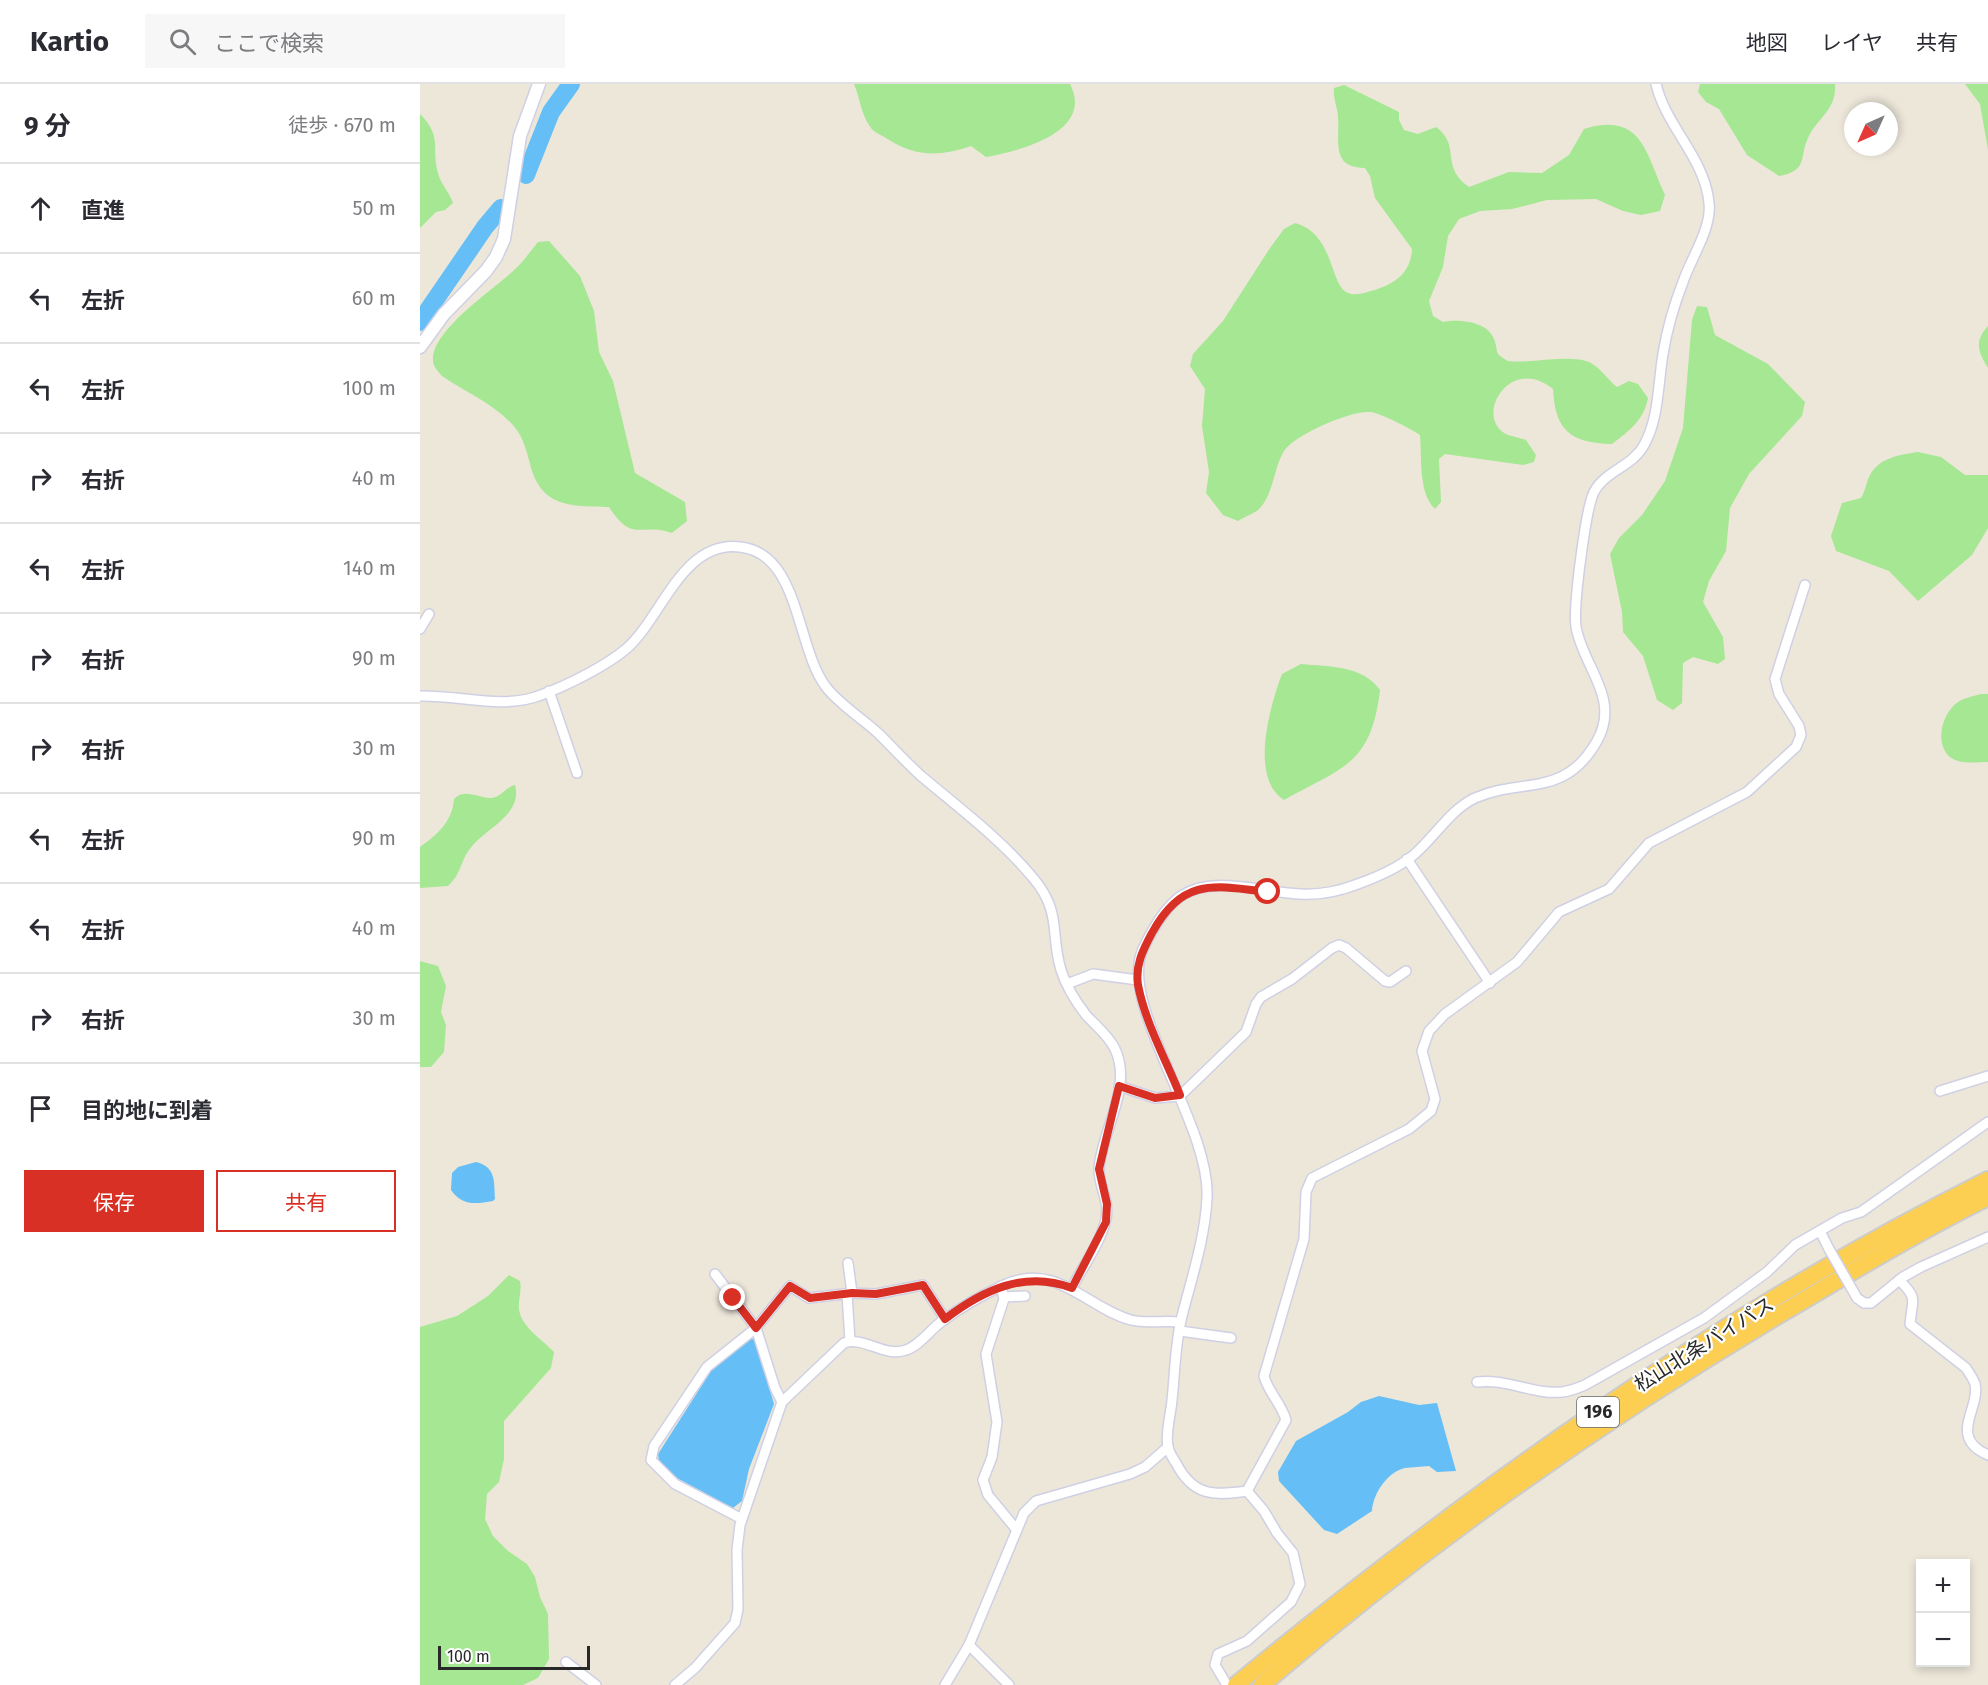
<!DOCTYPE html>
<html lang="ja">
<meta charset="utf-8">
<style>
body{margin:0;font-family:"Fira Sans","Noto Sans JP",sans-serif;background:#f7f7f7;color:#2b2b33}
.controls{position:absolute;right:18px;bottom:18px;display:grid;overflow:hidden;border-radius:0px;box-shadow:0 3px 9px #0003}
.controls button{width:54px;height:54px;display:grid;place-items:center;padding:0;border:0;border-bottom:2px solid #e1e1e2;background:#fff;color:#2b2b33;font:30px sans-serif}
.compass{position:absolute;left:1424px;top:18px;width:54px;height:54px;border-radius:50%;background:#fff;box-shadow:0 3px 9px #0003;rotate:225deg}
.scale{position:absolute;left:18px;bottom:15px;width:152px;box-sizing:border-box;padding-left:6px;border:3px solid #292929;border-top:0;font-size:16px;line-height:21px;white-space:nowrap;color:#292929;-webkit-text-stroke:4px #fff;paint-order:stroke}
.stop{position:absolute;width:18px;height:18px;margin:-14px;border:4px solid #d93025;border-radius:50%;background:#fff}
.stop.end{background:#d93025;border-color:#fff;box-shadow:0 2px 6px #0008}
.list{margin:0;padding:0;list-style:none}
h2{display:flex;justify-content:space-between;align-items:center;height:78px;margin:0;padding:0 24px;font-size:26px}
h2 small{font-size:20px;font-weight:400;color:#7c7c81}
.list li{display:grid;grid-template-columns:39px 1fr auto;gap:18px;align-items:center;box-sizing:border-box;height:90px;padding:0 24px;border-top:2px solid #e1e1e2}
.list b{display:block;font-size:22px;white-space:nowrap}
.list em{font-size:20px;font-style:normal;color:#7c7c81}
.actions{display:flex;gap:12px;padding:18px 24px}
.actions a{flex:1;padding:14px 0;border:2px solid #d93025;border-radius:0px;text-align:center;font-size:21px;color:#d93025}
.actions .main{background:#d93025;color:#fff}
.icon{flex:none;width:33px;height:33px;fill:none;stroke:currentColor;stroke-width:2;stroke-linecap:round;stroke-linejoin:round}
.map{position:relative;flex:none;width:1568px;height:1601px;overflow:hidden}
header{display:flex;align-items:center;gap:36px;box-sizing:border-box;height:84px;padding:0 30px;background:#fff;border-bottom:2px solid #e1e1e2}
header strong{font-size:28px}
nav{display:flex;gap:33px;margin-inline-start:auto;font-size:21px}
.search{width:420px;height:54px;background:#f7f7f7;display:flex;align-items:center;gap:15px;box-sizing:border-box;padding:0 21px;border-radius:0px;color:#7c7c81;font-size:22px}
main{display:flex}
aside{flex:1;background:#fff}
.map>svg:first-child{display:block}
.green{fill:#a5e792}
.water{fill:#65bef6}
.lines{fill:none;stroke-linecap:round;stroke-linejoin:round}
.river{stroke:#65bef6;stroke-width:18}
.minor-casing{stroke:#cfd0e3;stroke-width:12}
.tertiary-casing{stroke:#cfd0e3;stroke-width:15}
.trunk-casing{stroke:#ccc;stroke-width:20}
.minor{stroke:#fff;stroke-width:9}
.tertiary{stroke:#fff;stroke-width:12}
.trunk{stroke:#fcce52;stroke-width:16}
.minor-bridge-casing{stroke:#cfd0e3;stroke-width:12;stroke-linecap:butt}
.minor-bridge{stroke:#fff;stroke-width:9}
.route{stroke:#d93025;stroke-width:8}
.labels{text-anchor:middle;stroke-width:4.5;stroke-linejoin:round;paint-order:stroke}
.shield{fill:#fff;stroke:#696969;stroke-width:1.5}
.shield-label{font-size:18px;font-weight:bold;fill:#292929}
.street-label{font-size:20px;fill:#292929;stroke:#fff}
</style>
<header>
<strong>Kartio</strong>
<div class="search"><svg class="icon" aria-label="search" viewBox="0 0 24 24"><circle cx="10" cy="10" r="6"/><path d="M15 15l6 6"/></svg>ここで検索</div>
<nav><a>地図</a><a>レイヤ</a><a>共有</a></nav>
</header>
<main>
<aside>
<h2>9 分<small>徒歩 · 670 m</small></h2>
<ul class="list">
<li><svg class="icon" aria-label="ahead" viewBox="0 0 24 24"><path d="M12 20V5M6 11l6-6 6 6"/></svg><div><b>直進</b></div><em>50 m</em></li>
<li><svg class="icon" aria-label="left" viewBox="0 0 24 24"><path d="M17 20v-9H6M10 6l-5 5 5 5"/></svg><div><b>左折</b></div><em>60 m</em></li>
<li><svg class="icon" aria-label="left" viewBox="0 0 24 24"><path d="M17 20v-9H6M10 6l-5 5 5 5"/></svg><div><b>左折</b></div><em>100 m</em></li>
<li><svg class="icon" aria-label="right" viewBox="0 0 24 24"><path d="M7 20v-9h11M14 6l5 5-5 5"/></svg><div><b>右折</b></div><em>40 m</em></li>
<li><svg class="icon" aria-label="left" viewBox="0 0 24 24"><path d="M17 20v-9H6M10 6l-5 5 5 5"/></svg><div><b>左折</b></div><em>140 m</em></li>
<li><svg class="icon" aria-label="right" viewBox="0 0 24 24"><path d="M7 20v-9h11M14 6l5 5-5 5"/></svg><div><b>右折</b></div><em>90 m</em></li>
<li><svg class="icon" aria-label="right" viewBox="0 0 24 24"><path d="M7 20v-9h11M14 6l5 5-5 5"/></svg><div><b>右折</b></div><em>30 m</em></li>
<li><svg class="icon" aria-label="left" viewBox="0 0 24 24"><path d="M17 20v-9H6M10 6l-5 5 5 5"/></svg><div><b>左折</b></div><em>90 m</em></li>
<li><svg class="icon" aria-label="left" viewBox="0 0 24 24"><path d="M17 20v-9H6M10 6l-5 5 5 5"/></svg><div><b>左折</b></div><em>40 m</em></li>
<li><svg class="icon" aria-label="right" viewBox="0 0 24 24"><path d="M7 20v-9h11M14 6l5 5-5 5"/></svg><div><b>右折</b></div><em>30 m</em></li>
<li><svg class="icon" aria-label="arrive" viewBox="0 0 24 24"><path d="M6 21V4h12l-3 4 3 4H6"/></svg><div><b>目的地に到着</b></div></li>
</ul>
<div class="actions"><a class="main">保存</a><a>共有</a></div>
</aside>
<div class="map">
<svg width="1568" height="1601" viewBox="0 0 1568 1601">
<rect width="100%" height="100%" fill="#ede7da"/>
<g class="green">
<path d="M 434,0 L 650,0 C 675,48 599,67 566,73 L 551,62 C 519,73 495,73 466,54 C 461,51 454,48 451,44 C 441,31 440,14 434,0 Z"/>
<path d="M 1280,0 L 1415,0 C 1417,26 1397,34 1388,54 C 1379,74 1388,87 1359,92 L 1327,71 L 1299,25 L 1286,18 L 1278,8 Z"/>
<path d="M 1545,0 L 1568,0 L 1568,66 L 1560,20 Z"/>
<path d="M 924,1 L 979,28 L 979,36 L 984,46 L 998,50 L 1016,43 C 1042,62 1019,82 1049,103 L 1089,88 L 1122,89 L 1149,71 L 1164,45 C 1223,27 1226,71 1245,111 L 1240,127 L 1221,131 L 1203,127 L 1176,115 L 1127,116 L 1092,125 L 1060,127 L 1039,135 L 1028,152 L 1023,183 L 1009,217 L 1013,232 L 1023,238 C 1038,235 1067,237 1074,255 C 1079,268 1073,269 1088,277 C 1110,280 1150,270 1169,278 C 1181,284 1187,295 1197,303 L 1209,297 L 1218,300 L 1228,314 C 1224,336 1209,347 1192,360 C 1150,359 1135,346 1133,305 C 1089,269 1052,335 1088,351 C 1094,353 1101,354 1106,356 L 1116,371 L 1114,378 L 1103,381 L 1025,370 L 1019,375 L 1021,418 L 1015,425 C 998,409 1002,373 1000,351 C 991,345 961,329 950,328 C 931,326 874,351 864,367 C 853,385 854,411 838,426 C 833,430 824,433 818,437 L 803,431 L 786,409 L 789,388 L 782,342 L 785,305 L 770,282 L 773,270 L 803,237 L 850,164 L 864,145 L 875,139 C 915,150 909,201 928,209 C 935,212 944,209 951,207 C 973,201 991,190 992,165 L 955,114 L 950,92 L 945,84 C 910,84 920,56 918,32 C 917,22 913,14 914,4 Z"/>
<path d="M 0,30 C 23,53 11,64 18,89 C 20,99 30,109 33,119 L 25,126 L 16,128 L 0,144 Z"/>
<path d="M 129,157 L 160,192 L 174,227 L 179,268 L 193,297 L 215,389 L 265,418 L 267,437 L 252,449 C 220,438 213,460 189,423 C 151,422 121,424 110,380 C 106,364 102,350 91,339 C 72,319 44,307 22,292 C 18,287 13,283 13,276 C 12,246 73,206 93,187 C 103,178 110,168 118,158 Z"/>
<path d="M 1277,222 L 1287,223 L 1295,251 L 1348,280 L 1385,318 L 1382,332 L 1329,390 L 1310,424 L 1306,467 L 1289,497 L 1283,518 L 1303,553 L 1305,575 L 1298,580 L 1273,573 L 1263,579 L 1262,619 L 1253,626 L 1237,616 L 1223,572 L 1203,548 L 1202,528 L 1190,470 L 1199,454 L 1222,431 L 1245,397 L 1263,344 L 1272,236 Z"/>
<path d="M 1568,242 L 1568,284 C 1558,268 1554,257 1568,242 Z"/>
<path d="M 1498,368 L 1521,373 L 1545,391 L 1568,391 L 1568,444 L 1552,471 L 1498,517 L 1469,487 L 1416,467 L 1411,452 L 1422,419 L 1441,414 C 1446,406 1446,398 1450,391 C 1460,373 1480,371 1498,368 Z"/>
<path d="M 881,580 C 910,583 942,581 960,606 C 951,682 922,683 864,716 C 829,694 850,622 862,590 Z"/>
<path d="M 1561,610 L 1568,610 L 1568,678 C 1557,678 1540,681 1530,673 C 1514,659 1522,629 1538,618 C 1544,614 1554,612 1561,610 Z"/>
<path d="M 95,701 C 103,732 64,744 49,766 C 40,779 41,790 28,802 L 0,804 L 0,763 C 18,750 32,738 34,715 C 45,704 58,714 70,714 C 81,714 85,703 95,701 Z"/>
<path d="M 0,877 L 18,882 L 26,902 L 21,928 L 26,941 L 24,968 L 11,983 L 0,983 Z"/>
<path d="M 89,1191 L 100,1197 C 102,1207 98,1216 99,1225 C 101,1243 122,1255 134,1268 L 131,1284 L 84,1337 L 84,1375 L 79,1398 L 67,1410 L 65,1435 L 73,1452 L 88,1467 L 107,1480 L 115,1493 L 120,1513 L 128,1530 L 129,1575 L 118,1594 L 103,1601 L 0,1601 L 0,1243 L 37,1232 L 68,1212 Z"/>
</g>
<g class="water">
<path d="M 56,1078 C 76,1083 74,1097 75,1115 L 73,1117 C 55,1120 42,1122 31,1106 L 32,1089 L 38,1083 Z"/>
<path d="M 330,1254 L 335,1256 L 354,1320 L 329,1385 L 322,1417 L 313,1424 L 255,1393 L 239,1377 L 238,1370 L 291,1287 Z"/>
<path d="M 959,1312 L 999,1321 L 1017,1319 L 1036,1387 L 1017,1388 L 1009,1382 C 1001,1383 993,1383 985,1384 C 967,1388 953,1410 952,1427 L 917,1450 L 904,1446 L 859,1397 L 858,1388 L 876,1357 L 928,1328 L 941,1318 Z"/>
</g>
<g class="lines">
<g class="river">
<path d="M 106,91 L 131,28 L 151,0"/>
<path d="M 0,238 L 65,143 L 81,124"/>
</g>
<g class="minor-casing">
<g id="minor">
<path d="M 0,545 L 9,530"/>
<path d="M 129,607 L 157,689"/>
<path d="M 0,612 C 40,611 83,626 121,611 C 146,602 186,582 206,565 C 242,534 262,456 320,463 C 380,469 376,564 406,603 C 421,622 442,634 459,650 C 473,664 486,678 500,691 C 539,724 582,756 614,795 C 642,829 630,850 641,886 C 646,902 656,918 666,931 C 676,942 689,952 695,965 C 713,1003 682,1046 679,1084 C 678,1101 690,1117 686,1135 C 681,1158 663,1182 652,1204"/>
<path d="M 987,775 L 1070,899"/>
<path d="M 647,900 L 673,890 L 718,896"/>
<path d="M 699,1002 L 735,1014 L 760,1012 L 826,948 L 836,920 L 841,913 L 872,895 L 912,864 L 919,861 L 926,864 L 965,897 L 970,898 L 986,887"/>
<path d="M 1520,1007 L 1568,992"/>
<path d="M 1400,1147 L 1409,1165"/>
<path d="M 428,1179 L 432,1209"/>
<path d="M 295,1190 L 336,1244 L 355,1304 L 362,1318"/>
<path d="M 1479,1196 C 1499,1215 1492,1216 1490,1240 L 1546,1284 C 1549,1289 1553,1294 1555,1300 C 1561,1324 1527,1353 1568,1371"/>
<path d="M 581,1202 L 584,1215 L 566,1270 L 577,1338 L 572,1373 L 563,1396 L 568,1411 L 596,1445"/>
<path d="M 427,1210 L 430,1257"/>
<path d="M 584,1213 L 605,1212"/>
<path d="M 1437,1214 L 1444,1219 L 1451,1219 L 1483,1193 L 1501,1183 L 1568,1153"/>
<path d="M 760,1247 L 811,1254"/>
<path d="M 1057,1298 C 1086,1294 1113,1311 1142,1308 C 1150,1307 1158,1304 1165,1301 L 1284,1234 L 1347,1188 L 1375,1161 L 1422,1134 L 1441,1128 L 1568,1038"/>
<path d="M 827,1407 C 793,1412 773,1412 756,1379 C 753,1374 749,1369 748,1363 C 745,1349 751,1330 752,1316 C 755,1289 755,1259 762,1232 C 772,1193 785,1154 787,1114 C 791,1041 697,920 723,865 C 732,846 744,824 761,812 C 794,790 844,809 880,810 C 900,811 917,808 935,801 C 958,793 984,782 1000,765 C 1018,748 1032,725 1055,714 C 1103,693 1144,715 1177,657 C 1201,614 1163,583 1156,543 C 1153,522 1165,434 1172,413 C 1180,388 1212,384 1224,361 C 1239,335 1238,299 1243,270 C 1247,245 1254,221 1263,198 C 1271,174 1292,144 1289,119 C 1285,74 1246,43 1236,0"/>
<path d="M 827,1407 L 866,1336 C 861,1319 848,1308 844,1292 L 884,1155 L 886,1108 L 892,1094 L 989,1045 L 1011,1027 L 1015,1015 L 1002,967 L 1009,947 L 1025,930 L 1097,878 L 1139,828 L 1189,805 L 1229,759 L 1327,708 L 1376,663 L 1381,651 L 1379,642 L 1359,610 L 1355,595 L 1385,501"/>
<path d="M 322,1435 L 255,1400 L 231,1376 L 234,1362 L 287,1283 L 336,1244 L 370,1202 L 389,1214 L 432,1209 L 456,1210 L 503,1201 L 525,1235"/>
<path d="M 549,1561 L 589,1601"/>
<path d="M 146,1578 L 176,1601"/>
<path d="M 255,1601 L 275,1584 L 315,1539 L 318,1525 L 317,1466 L 320,1441 L 362,1318 L 424,1259 C 444,1252 465,1274 486,1266 C 499,1262 510,1246 521,1238 C 541,1223 562,1211 584,1201 C 636,1177 667,1224 711,1236 C 726,1240 744,1236 760,1238"/>
<path d="M 525,1601 L 549,1561 L 604,1429 L 616,1417 L 710,1390 L 725,1383 L 748,1363"/>
<path d="M 807,1601 L 795,1581 L 798,1570 L 827,1557 L 871,1518 L 880,1500 L 873,1469 L 857,1449 L 844,1427 L 827,1407"/>
</g>
</g>
<g class="tertiary-casing">
<path id="tertiary" d="M 0,263 L 24,230 L 66,187 L 76,173 L 84,155 L 100,52 L 119,0"/>
</g>
<g class="trunk-casing">
<g id="trunk">
<path d="M 816,1601 C 1049,1409 1297,1232 1568,1096"/>
<path d="M 842,1601 C 1004,1461 1179,1338 1362,1229 C 1430,1189 1497,1148 1568,1113"/>
</g>
</g>
<use href="#minor" class="minor"/>
<use href="#tertiary" class="tertiary"/>
<use href="#trunk" class="trunk"/>
<g class="minor-bridge-casing">
<path id="minor-bridge" d="M 1409,1165 L 1437,1214"/>
</g>
<use href="#minor-bridge" class="minor-bridge"/>
</g>
<g class="lines">
<path class="route" d="M 313,1214 L 336,1244 L 370,1202 L 390,1214 L 432,1209 L 456,1210 L 503,1201 L 525,1235 C 563,1206 605,1186 652,1204 L 686,1138 L 687,1120 L 679,1085 L 699,1002 L 735,1014 L 760,1011 C 746,976 725,938 718,901 C 715,881 723,866 732,849 C 762,794 793,801 848,808"/>
</g>
<g class="labels">
<rect class="shield" x="1157" y="1313" width="42" height="30" rx="4.5"/>
<g class="shield-label">
<text x="1178" y="1334">196</text>
</g>
<g class="street-label">
<text transform="translate(1284 1260) rotate(-32)" y="7">松山北条バイパス</text>
</g>
</g>
</svg>
<div class="controls">
<button>+</button>
<button>−</button>
</div>
<svg class="compass" viewBox="-18 -18 36 36"><path d="M0-13l5 13h-10z" fill="#e53935"/><path d="M0 13l5-13h-10z" fill="#7c7c81"/></svg>
<div class="scale">100 m</div>
<div class="stop" style="left:848px;top:808px"></div>
<div class="stop end" style="left:313px;top:1214px"></div>
</div>
</main>
